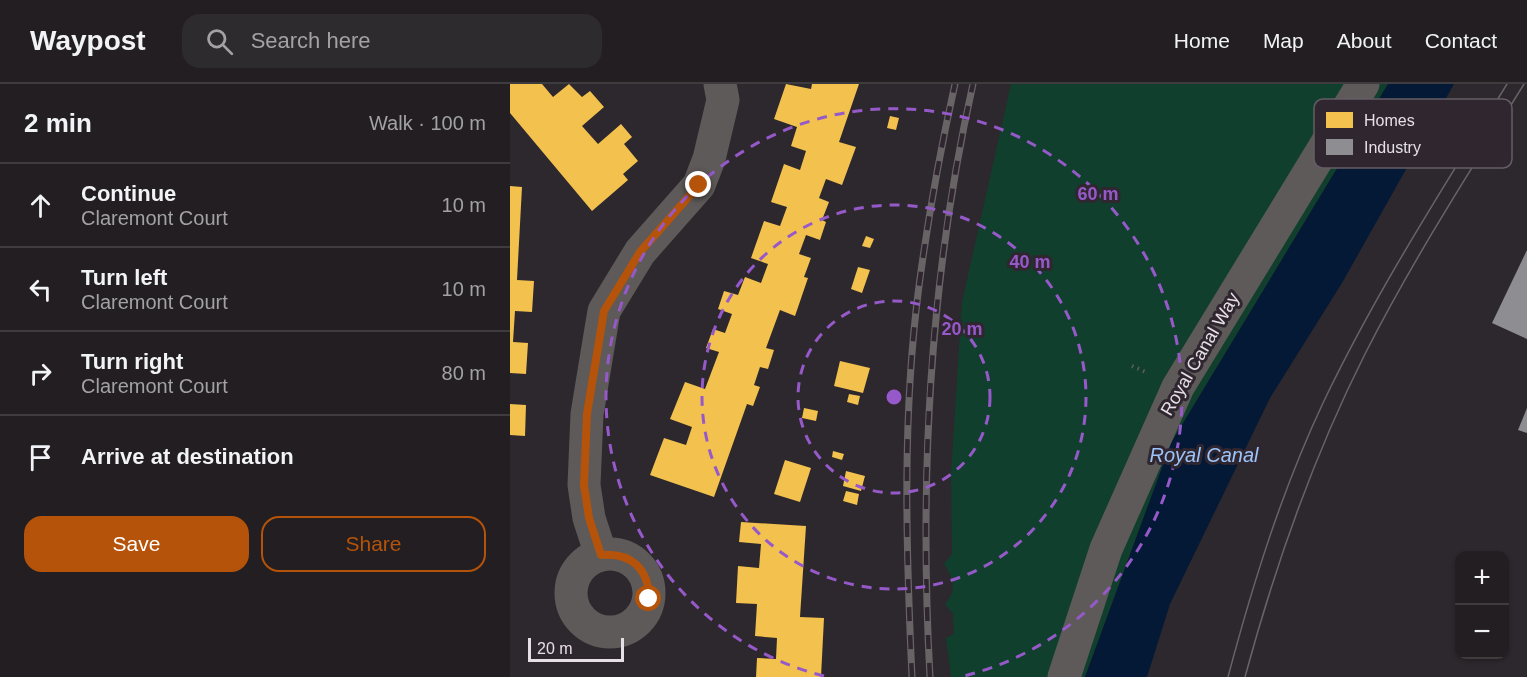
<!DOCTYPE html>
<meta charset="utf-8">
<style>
body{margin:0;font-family:Helvetica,sans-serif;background:#2e2b2f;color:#f1f3f6}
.controls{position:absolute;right:18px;bottom:18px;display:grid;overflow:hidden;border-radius:12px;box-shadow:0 2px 4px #0004}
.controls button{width:54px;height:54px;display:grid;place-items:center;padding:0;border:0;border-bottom:2px solid #3f3c40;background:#221e22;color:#f1f3f6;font:30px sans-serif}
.scale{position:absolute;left:18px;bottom:15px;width:96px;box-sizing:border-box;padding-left:6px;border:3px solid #e6e0e6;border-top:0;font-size:16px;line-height:21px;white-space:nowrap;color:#e6e0e6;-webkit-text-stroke:4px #2f262f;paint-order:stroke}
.stop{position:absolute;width:18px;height:18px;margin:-14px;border:4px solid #b45309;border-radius:50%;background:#fff}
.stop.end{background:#b45309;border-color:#fff;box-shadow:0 2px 6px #0008}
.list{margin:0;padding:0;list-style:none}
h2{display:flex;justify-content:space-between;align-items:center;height:78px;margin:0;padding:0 24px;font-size:26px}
h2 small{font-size:20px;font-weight:400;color:#a2a2a5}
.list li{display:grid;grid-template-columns:39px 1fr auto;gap:18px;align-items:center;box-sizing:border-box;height:84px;padding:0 24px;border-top:2px solid #3f3c40}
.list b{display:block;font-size:22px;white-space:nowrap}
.list p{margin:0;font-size:20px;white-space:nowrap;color:#a2a2a5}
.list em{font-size:20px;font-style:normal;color:#a2a2a5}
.actions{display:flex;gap:12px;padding:18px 24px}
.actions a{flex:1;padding:14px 0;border:2px solid #b45309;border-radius:18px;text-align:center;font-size:21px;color:#b45309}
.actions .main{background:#b45309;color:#fff}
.icon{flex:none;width:33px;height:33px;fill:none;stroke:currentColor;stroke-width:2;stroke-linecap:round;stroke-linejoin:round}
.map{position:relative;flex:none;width:1017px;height:593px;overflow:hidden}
header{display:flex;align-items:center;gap:36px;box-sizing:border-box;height:84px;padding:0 30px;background:#221e22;border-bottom:2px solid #3f3c40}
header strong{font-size:28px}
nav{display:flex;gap:33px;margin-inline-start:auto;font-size:21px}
.search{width:420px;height:54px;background:#2e2b2f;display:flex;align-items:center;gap:15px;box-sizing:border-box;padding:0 21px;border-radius:18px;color:#a2a2a5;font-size:22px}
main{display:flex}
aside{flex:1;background:#221e22}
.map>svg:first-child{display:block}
.green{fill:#103f2d}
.water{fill:#041936}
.homes{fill:#f2c14e}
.industry{fill:#8d8d92}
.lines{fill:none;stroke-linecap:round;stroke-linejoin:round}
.path{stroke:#605e5e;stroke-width:4;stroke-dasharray:1.5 4.5;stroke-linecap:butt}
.minor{stroke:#5d5a59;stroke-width:33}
.tram{stroke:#686466;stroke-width:1.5}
.rail-casing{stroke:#686466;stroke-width:7}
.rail{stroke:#2f262f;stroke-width:4.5;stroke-dasharray:14;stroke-linecap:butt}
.route{stroke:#b45309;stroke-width:8}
.ring{fill:none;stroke:#9659c9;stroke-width:3;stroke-dasharray:10 8}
.labels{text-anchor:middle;stroke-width:6;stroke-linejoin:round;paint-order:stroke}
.street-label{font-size:18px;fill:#e6e0e6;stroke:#2f262f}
.water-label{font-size:20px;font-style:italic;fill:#9cc4f9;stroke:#2f262f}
.key{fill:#2f262f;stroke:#665e66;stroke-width:1.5}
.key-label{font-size:16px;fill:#e6e0e6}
.centre{fill:#9659c9;stroke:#2f262f;stroke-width:3}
.ring-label{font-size:18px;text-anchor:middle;font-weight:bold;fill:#9659c9;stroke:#2f262f;stroke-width:6;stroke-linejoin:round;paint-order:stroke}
</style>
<header>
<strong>Waypost</strong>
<div class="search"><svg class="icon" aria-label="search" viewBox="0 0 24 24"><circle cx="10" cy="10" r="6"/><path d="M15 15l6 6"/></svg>Search here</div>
<nav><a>Home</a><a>Map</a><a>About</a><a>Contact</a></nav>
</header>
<main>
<aside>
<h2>2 min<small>Walk · 100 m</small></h2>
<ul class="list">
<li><svg class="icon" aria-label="ahead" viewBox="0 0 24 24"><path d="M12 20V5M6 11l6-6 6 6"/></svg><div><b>Continue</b><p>Claremont Court</p></div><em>10 m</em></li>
<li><svg class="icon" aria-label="left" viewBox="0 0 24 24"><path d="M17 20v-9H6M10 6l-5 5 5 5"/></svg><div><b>Turn left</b><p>Claremont Court</p></div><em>10 m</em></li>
<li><svg class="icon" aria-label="right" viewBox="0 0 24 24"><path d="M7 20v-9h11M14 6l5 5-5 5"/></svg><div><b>Turn right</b><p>Claremont Court</p></div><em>80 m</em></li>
<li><svg class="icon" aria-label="arrive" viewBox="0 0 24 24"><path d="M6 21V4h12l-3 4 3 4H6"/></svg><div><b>Arrive at destination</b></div></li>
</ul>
<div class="actions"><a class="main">Save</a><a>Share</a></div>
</aside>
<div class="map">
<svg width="1017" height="593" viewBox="0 0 1017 593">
<rect width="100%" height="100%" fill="#2d282d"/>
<path class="green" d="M 501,0 L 878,0 L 661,359 L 575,593 L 441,593 L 436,554 L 444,550 L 443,530 L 435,520 C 447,506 444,495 434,480 L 442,470 L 441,389 L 452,218 Z"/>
<path class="water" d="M 878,0 L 944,0 L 832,199 L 760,314 L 660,520 L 637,593 L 575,593 L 661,359 Z"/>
<g class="homes">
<path d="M 0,0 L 32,0 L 43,13 L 59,0 L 72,13 L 80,7 L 94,23 L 72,42 L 88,60 L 111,40 L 122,53 L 114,60 L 128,77 L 113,90 L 118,96 L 82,127 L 0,29 Z"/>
<path d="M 276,0 L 301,5 L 302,0 L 349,0 L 329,58 L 346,63 L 332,101 L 316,95 L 309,114 L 319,118 L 312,136 L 316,138 L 310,156 L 296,151 L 289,170 L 301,174 L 294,193 L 298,194 L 285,232 L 270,226 L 256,264 L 264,266 L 258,285 L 250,283 L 244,301 L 250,303 L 243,322 L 237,320 L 204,413 L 140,391 L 154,354 L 176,361 L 182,343 L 160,335 L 175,298 L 195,305 L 209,268 L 196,264 L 203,245 L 215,249 L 222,230 L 208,225 L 214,207 L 228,211 L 235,193 L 251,199 L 258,180 L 241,174 L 254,137 L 270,142 L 277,123 L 261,118 L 274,80 L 290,86 L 296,67 L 281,62 L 287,43 L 264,35 Z"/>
<path d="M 380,32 L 389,34 L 386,46 L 377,44 Z"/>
<path d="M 0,102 L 12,103 L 7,196 L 24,197 L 22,228 L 5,227 L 3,258 L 18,259 L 16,290 L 0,289 Z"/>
<path d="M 356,152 L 364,155 L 360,164 L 352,162 Z"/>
<path d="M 348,183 L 360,186 L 352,209 L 341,205 Z"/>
<path d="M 330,277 L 360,284 L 353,309 L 324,302 Z"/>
<path d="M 339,310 L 350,312 L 348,321 L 337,318 Z"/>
<path d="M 0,320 L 16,321 L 15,352 L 0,351 Z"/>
<path d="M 294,324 L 308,327 L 306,337 L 292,334 Z"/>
<path d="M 323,367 L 334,370 L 332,376 L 322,373 Z"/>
<path d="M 275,376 L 301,384 L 290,418 L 264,410 Z"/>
<path d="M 336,387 L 355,392 L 351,407 L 333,402 Z"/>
<path d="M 336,407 L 349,410 L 347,421 L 333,417 Z"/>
<path d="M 231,438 L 296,442 L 290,533 L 314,534 L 311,593 L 246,593 L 247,574 L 266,575 L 267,554 L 245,552 L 247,520 L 226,519 L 228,482 L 249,484 L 251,460 L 229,458 Z"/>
</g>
<g class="industry">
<path d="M 1017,166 L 1017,255 L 982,239 Z"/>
<path d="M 1017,324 L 1017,349 L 1008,346 Z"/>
</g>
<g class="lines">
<path class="path" d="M 622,282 L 638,289"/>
<g class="minor">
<circle cx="100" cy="509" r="39"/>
<path d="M 91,471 L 79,434 L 74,401 L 77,330 L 94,227 L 130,168 L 189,101 L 199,75 L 213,16 L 210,0"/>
<path d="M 554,593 L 596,465 L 668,303 L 853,0"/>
</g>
<g class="tram">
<path d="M 718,593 C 743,499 772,406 813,319 C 866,208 933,104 997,0"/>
<path d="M 735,593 C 765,482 803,373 855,270 C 902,177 959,89 1014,0"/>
</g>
<g class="rail-casing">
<g id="rail">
<path d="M 402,593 C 396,463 392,331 409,202 C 418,134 430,67 445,0"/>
<path d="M 420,593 C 409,393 419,196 463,0"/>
</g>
</g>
<use href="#rail" class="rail"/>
</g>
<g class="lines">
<path class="route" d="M 139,515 C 139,485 121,468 91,471 L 79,434 L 74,401 L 77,330 L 94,227 L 130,168 L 189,101"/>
</g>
<g class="ring">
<circle cx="384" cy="313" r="96"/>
<circle cx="384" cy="313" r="192"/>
<path d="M314 592A288 288 0 1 1 454 592"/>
</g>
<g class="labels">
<g class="street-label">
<text transform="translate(690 270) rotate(-60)" y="6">Royal Canal Way</text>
</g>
<g class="water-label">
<text x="694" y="378">Royal Canal</text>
</g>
</g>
<rect x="804" y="15" width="198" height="69" rx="9" class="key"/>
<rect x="816" y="28" width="27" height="16" fill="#f2c14e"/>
<rect x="816" y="55" width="27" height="16" fill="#8d8d92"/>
<g class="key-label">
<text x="854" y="42">Homes</text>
<text x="854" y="69">Industry</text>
</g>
<circle cx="384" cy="313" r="9" class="centre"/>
<g class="ring-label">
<text x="588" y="116">60 m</text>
<text x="520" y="184">40 m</text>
<text x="452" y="251">20 m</text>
</g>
</svg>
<div class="controls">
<button>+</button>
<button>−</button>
</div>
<div class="scale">20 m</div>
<div class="stop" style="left:139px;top:515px"></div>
<div class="stop end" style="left:189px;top:101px"></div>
</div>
</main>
